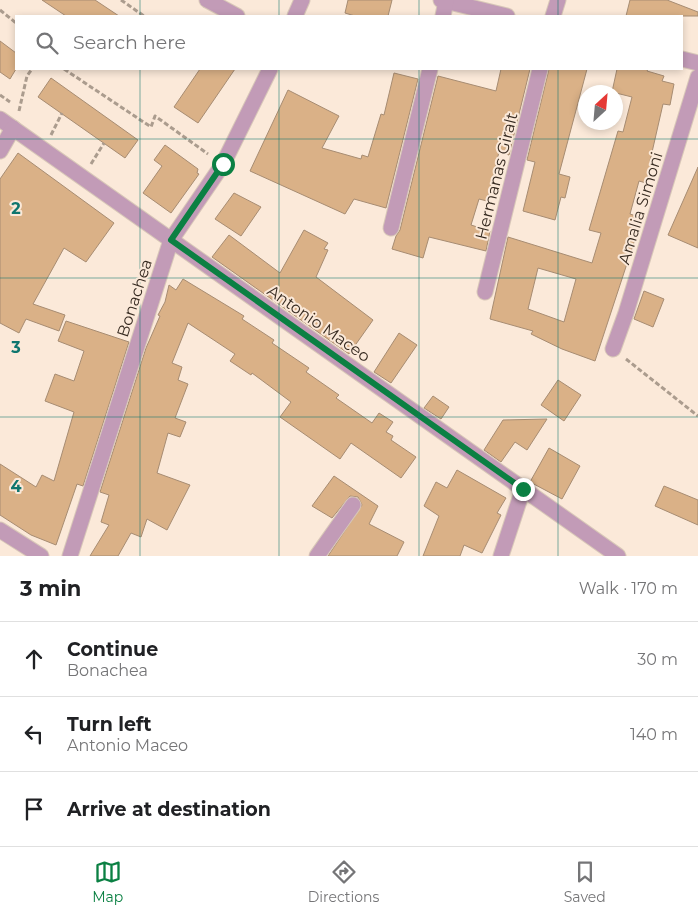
<!DOCTYPE html>
<meta charset="utf-8">
<style>
body{margin:0;font-family:Montserrat,sans-serif;background:#f6f6f6;color:#202124}
.compass{position:absolute;left:578px;top:85px;width:45px;height:45px;border-radius:50%;background:#fff;box-shadow:0 2px 8px #0003;rotate:26deg}
.stop{position:absolute;width:15px;height:15px;margin:-11px;border:4px solid #0b8043;border-radius:50%;background:#fff}
.stop.end{background:#0b8043;border-color:#fff;box-shadow:0 1px 5px #0008}
.list{margin:0;padding:0;list-style:none}
h2{display:flex;justify-content:space-between;align-items:center;height:65px;margin:0;padding:0 20px;font-size:21px}
h2 small{font-size:16px;font-weight:400;color:#757577}
.list li{display:grid;grid-template-columns:32px 1fr auto;gap:15px;align-items:center;box-sizing:border-box;height:75px;padding:0 20px;border-top:1px solid #e0e0e0}
.list b{display:block;font-size:19px;white-space:nowrap}
.list p{margin:0;font-size:16px;white-space:nowrap;color:#757577}
.list em{font-size:16px;font-style:normal;color:#757577}
.icon{flex:none;width:28px;height:28px;fill:none;stroke:currentColor;stroke-width:2;stroke-linecap:round;stroke-linejoin:round}
.map{position:relative;flex:none;width:698px;height:556px;overflow:hidden}
.search{position:absolute;background:#fff;box-shadow:0 2px 8px #0003;left:15px;right:15px;top:15px;height:55px;display:flex;align-items:center;gap:12px;box-sizing:border-box;padding:0 18px;border-radius:0px;color:#757577;font-size:19px}
.sheet{height:290px;background:#fff}
nav{display:flex;justify-content:space-around;align-items:center;box-sizing:border-box;height:70px;border-top:1px solid #e0e0e0;background:#fff;font-size:14px;color:#757577}
nav a{display:grid;justify-items:center;gap:2px}
nav .on{color:#0b8043}
.map>svg:first-child{display:block}
.building{fill:#dab187;stroke:#a78c72;fill-rule:evenodd}
.lines{fill:none;stroke-linecap:round;stroke-linejoin:round}
.minor-casing{stroke:#d8c7b8;stroke-width:17}
.path{stroke:#ab9c8e;stroke-width:3;stroke-dasharray:5 2.5;stroke-linecap:butt}
.minor{stroke:#c29bb7;stroke-width:15}
.route{stroke:#0b8043;stroke-width:6}
.grid{fill:none;stroke:#0f766e;stroke-width:1;stroke-opacity:0.55}
.labels{text-anchor:middle;stroke-width:4;stroke-linejoin:round;paint-order:stroke}
.street-label{font-size:16px;fill:#362a20;stroke:#fbe9d9}
.grid-label{font-size:16px;text-anchor:middle;font-weight:bold;fill:#0f766e;stroke:#fbe9d9;stroke-width:4;stroke-linejoin:round;paint-order:stroke}
</style>
<div class="map">
<svg width="698" height="556" viewBox="0 0 698 556">
<rect width="100%" height="100%" fill="#fbe9d9"/>
<g class="building">
<path d="M 42,0 L 95,0 L 119,16 L 66,16 Z"/>
<path d="M 348,0 L 392,0 L 388,16 L 355,16 L 345,13 Z"/>
<path d="M 630,0 L 667,0 L 698,12 L 698,16 L 626,16 Z"/>
<path d="M 0,41 L 16,53 L 16,69 L 10,79 L 0,72 Z"/>
<path d="M 200,69 L 235,69 L 198,123 L 174,107 Z"/>
<path d="M 501,69 L 530,69 L 509,155 L 499,152 L 487,201 L 479,199 L 471,225 L 490,231 L 486,251 L 429,237 L 423,258 L 392,249 L 396,236 L 400,230 L 438,76 L 496,91 Z"/>
<path d="M 549,69 L 587,69 L 559,174 L 570,177 L 565,198 L 561,197 L 555,220 L 523,211 L 535,162 L 527,160 Z"/>
<path d="M 617,69 L 648,69 L 647,71 L 664,76 L 662,81 L 674,84 L 670,105 L 663,104 L 650,161 L 652,162 L 646,183 L 639,181 L 630,214 L 642,218 L 595,361 L 562,349 L 531,334 L 533,331 L 490,319 L 508,237 L 592,263 L 601,233 L 589,230 L 618,131 L 623,132 L 632,97 L 612,92 ZM 538,268 L 576,279 L 564,322 L 528,309 Z"/>
<path d="M 394,73 L 418,79 L 386,208 L 354,199 L 345,214 L 250,171 L 288,90 L 339,116 L 322,148 L 361,159 L 362,155 L 368,157 L 381,114 L 384,115 Z"/>
<path d="M 51,78 L 138,140 L 125,158 L 38,97 Z"/>
<path d="M 165,145 L 198,169 L 197,173 L 199,174 L 171,213 L 143,193 L 162,166 L 154,160 Z"/>
<path d="M 18,153 L 114,223 L 86,262 L 64,248 L 33,304 L 65,315 L 59,331 L 26,319 L 19,333 L 0,323 L 0,179 Z"/>
<path d="M 698,167 L 698,248 L 668,235 Z"/>
<path d="M 234,193 L 261,207 L 241,236 L 215,219 Z"/>
<path d="M 304,230 L 328,243 L 324,249 L 328,250 L 316,277 L 373,320 L 349,354 L 212,257 L 229,235 L 280,273 Z"/>
<path d="M 183,279 L 244,316 L 242,319 L 274,340 L 272,343 L 309,368 L 306,372 L 339,395 L 336,398 L 372,423 L 379,413 L 393,422 L 386,432 L 393,436 L 391,440 L 416,457 L 401,478 L 351,443 L 340,459 L 280,417 L 291,402 L 252,373 L 251,375 L 230,361 L 235,354 L 188,323 L 172,363 L 182,367 L 178,380 L 188,384 L 175,418 L 186,422 L 180,437 L 168,433 L 157,473 L 190,485 L 167,530 L 147,519 L 141,537 L 131,533 L 118,556 L 90,556 L 109,525 L 101,522 L 109,495 L 100,492 L 146,348 L 160,316 L 158,315 L 165,302 L 169,285 L 176,290 Z"/>
<path d="M 644,291 L 664,299 L 653,327 L 634,319 Z"/>
<path d="M 66,321 L 129,342 L 83,486 L 77,484 L 56,545 L 31,535 L 0,515 L 0,464 L 36,487 L 42,475 L 54,481 L 74,412 L 45,401 L 55,374 L 74,381 L 84,351 L 58,341 Z"/>
<path d="M 399,333 L 417,345 L 391,383 L 374,372 Z"/>
<path d="M 558,380 L 581,395 L 564,421 L 541,405 Z"/>
<path d="M 433,396 L 449,407 L 441,419 L 424,408 Z"/>
<path d="M 547,419 L 527,450 L 515,442 L 501,462 L 484,450 L 503,420 Z"/>
<path d="M 549,448 L 580,466 L 562,499 L 530,482 Z"/>
<path d="M 457,470 L 506,498 L 497,513 L 501,515 L 482,553 L 464,545 L 460,556 L 423,556 L 439,516 L 424,506 L 436,482 L 447,488 Z"/>
<path d="M 334,476 L 378,506 L 369,524 L 404,542 L 397,556 L 328,556 L 362,505 L 358,497 L 350,496 L 332,518 L 312,506 Z"/>
<path d="M 664,486 L 698,500 L 698,525 L 655,506 Z"/>
</g>
<g class="lines">
<g class="minor-casing">
<g id="minor">
<path d="M 207,0 L 237,16"/>
<path d="M 441,0 L 507,16"/>
<path d="M 295,16 L 302,0"/>
<path d="M 443,16 L 446,1"/>
<path d="M 553,16 L 558,0"/>
<path d="M 682,59 L 698,63"/>
<path d="M 0,119 L 618,556"/>
<path d="M 0,151 L 13,128"/>
<path d="M 391,228 L 430,69"/>
<path d="M 485,292 L 540,69"/>
<path d="M 613,349 L 626,313 L 698,77"/>
<path d="M 0,530 L 41,556"/>
<path d="M 70,556 L 171,240 L 223,164 L 270,69"/>
<path d="M 317,556 L 353,505"/>
<path d="M 501,556 L 523,489"/>
</g>
</g>
<g class="path">
<path d="M 121,0 L 144,16"/>
<path d="M 0,10 L 16,23"/>
<path d="M 64,69 L 151,127 L 155,116 L 208,154"/>
<path d="M 0,95 L 10,102"/>
<path d="M 19,111 L 27,76 L 32,69"/>
<path d="M 51,135 L 62,113"/>
<path d="M 91,164 L 104,143"/>
<path d="M 626,359 L 698,416"/>
</g>
<use href="#minor" class="minor"/>
</g>
<g class="lines">
<path class="route" d="M 223,164 L 171,240 L 523,489"/>
</g>
<path class="grid" d="M 140,0 L 140,16M 279,0 L 279,16M 419,0 L 419,16M 558,0 L 558,16M 140,69 L 140,556M 279,69 L 279,556M 419,69 L 419,556M 558,69 L 558,556M 0,139 L 698,139M 0,278 L 698,278M 0,417 L 698,417"/>
<g class="labels">
<g class="street-label">
<text transform="translate(496 176) rotate(-76)" y="6">Hermanas Giralt</text>
<text transform="translate(640 208) rotate(-73)" y="6">Amalia Simoni</text>
<text transform="translate(134 298) rotate(-72)" y="6">Bonachea</text>
<text transform="translate(319 323) rotate(35)" y="6">Antonio Maceo</text>
</g>
</g>
<g class="grid-label">
<text x="16" y="214">2</text>
<text x="16" y="353">3</text>
<text x="16" y="492">4</text>
</g>
</svg>
<svg class="compass" viewBox="-18 -18 36 36"><path d="M0-13l5 13h-10z" fill="#e53935"/><path d="M0 13l5-13h-10z" fill="#757577"/></svg>
<div class="stop" style="left:223px;top:164px"></div>
<div class="stop end" style="left:523px;top:489px"></div>
<div class="search"><svg class="icon" aria-label="search" viewBox="0 0 24 24"><circle cx="10" cy="10" r="6"/><path d="M15 15l6 6"/></svg>Search here</div>
</div>
<section class="sheet">
<h2>3 min<small>Walk · 170 m</small></h2>
<ul class="list">
<li><svg class="icon" aria-label="ahead" viewBox="0 0 24 24"><path d="M12 20V5M6 11l6-6 6 6"/></svg><div><b>Continue</b><p>Bonachea</p></div><em>30 m</em></li>
<li><svg class="icon" aria-label="left" viewBox="0 0 24 24"><path d="M17 20v-9H6M10 6l-5 5 5 5"/></svg><div><b>Turn left</b><p>Antonio Maceo</p></div><em>140 m</em></li>
<li><svg class="icon" aria-label="arrive" viewBox="0 0 24 24"><path d="M6 21V4h12l-3 4 3 4H6"/></svg><div><b>Arrive at destination</b></div></li>
</ul>
</section>
<nav>
<a class="on"><svg class="icon" aria-label="map" viewBox="0 0 24 24"><path d="M3 6l6-2 6 2 6-2v14l-6 2-6-2-6 2zM9 4v14M15 6v14"/></svg>Map</a>
<a><svg class="icon" aria-label="directions" viewBox="0 0 24 24"><path d="M12 3l9 9-9 9-9-9zM9 14v-3h6M13 9l2 2-2 2"/></svg>Directions</a>
<a><svg class="icon" aria-label="saved" viewBox="0 0 24 24"><path d="M7 4h10v16l-5-4-5 4z"/></svg>Saved</a>
</nav>
